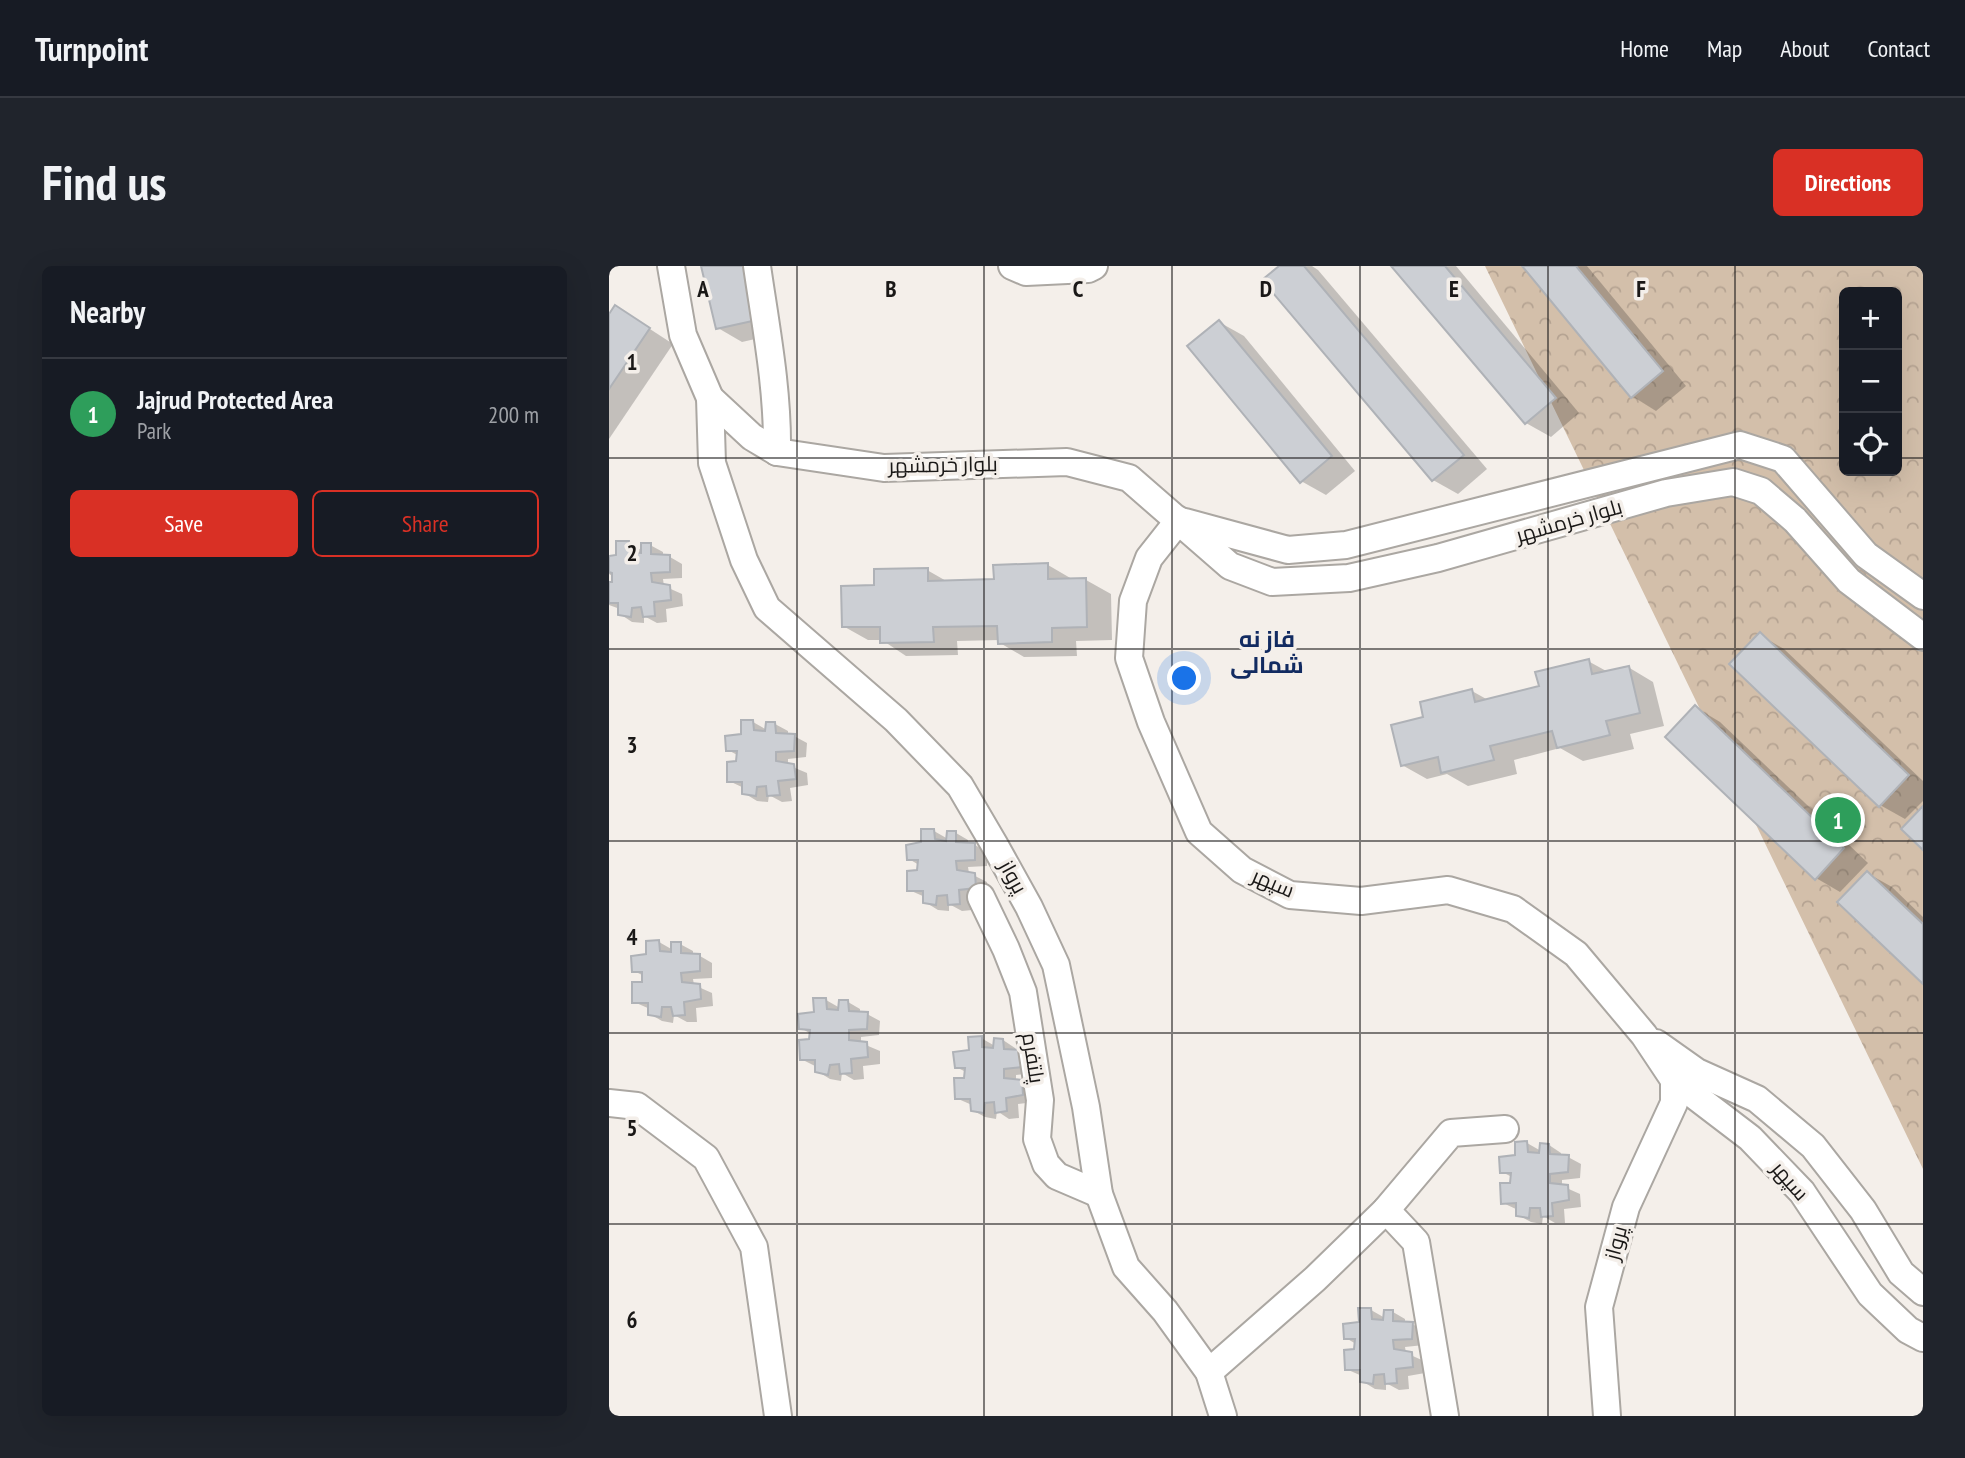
<!DOCTYPE html>
<meta charset="utf-8">
<style>
body{margin:0;font-family:"PT Sans Narrow",Cairo,sans-serif;background:#20242c;color:#f1f3f6}
.controls{position:absolute;right:21px;top:21px;display:grid;overflow:hidden;border-radius:10px;box-shadow:0 7px 28px #0002}
.controls button{width:63px;height:63px;display:grid;place-items:center;padding:0;border:0;border-bottom:2px solid #363941;background:#171b24;color:#f1f3f6;font:35px sans-serif}
.you{position:absolute;left:576px;top:413px;width:24px;height:24px;margin:-18px;border:5px solid #fff;border-radius:50%;background:#1a73e8;box-shadow:0 0 0 10px #1a73e833}
.badge{display:grid;place-items:center;width:46px;height:46px;border-radius:50%;background:#d93025;color:#fff;font-size:23px;font-weight:700}
.pin{position:absolute;translate:-50% -50%;border:4px solid #fff;box-shadow:0 2px 7px #0006}
.list{margin:0;padding:0;list-style:none}
h2{display:flex;justify-content:space-between;align-items:center;height:91px;margin:0;padding:0 28px;font-size:30px}
h2 small{font-size:23px;font-weight:400;color:#9ea1a6}
.list li{display:grid;grid-template-columns:46px 1fr auto;gap:21px;align-items:center;box-sizing:border-box;height:112px;padding:0 28px;border-top:2px solid #363941}
.list b{display:block;font-size:26px;white-space:nowrap}
.list p{margin:0;font-size:23px;white-space:nowrap;color:#9ea1a6}
.list em{font-size:23px;font-style:normal;color:#9ea1a6}
.actions{display:flex;gap:14px;padding:21px 28px}
.actions a{flex:1;padding:16px 0;border:2px solid #d93025;border-radius:10px;text-align:center;font-size:24px;color:#d93025}
.actions .main{background:#d93025;color:#fff}
.icon{flex:none;width:38px;height:38px;fill:none;stroke:currentColor;stroke-width:2;stroke-linecap:round;stroke-linejoin:round}
.map{position:relative;flex:none;width:1314px;height:1150px;overflow:hidden;border-radius:10px}
header{display:flex;align-items:center;gap:42px;box-sizing:border-box;height:98px;padding:0 35px;background:#171b24;border-bottom:2px solid #363941}
header strong{font-size:33px}
nav{display:flex;gap:38px;margin-inline-start:auto;font-size:24px}
.intro{display:flex;align-items:center;justify-content:space-between;box-sizing:border-box;height:168px;padding:0 42px}
h1{margin:0;font-size:49px}
.button{padding:18px 32px;border-radius:10px;background:#d93025;color:#fff;font-size:24px;font-weight:700}
main{display:flex;gap:42px;padding:0 42px}
aside{flex:1;background:#171b24;border-radius:10px;box-shadow:0 7px 28px #0002}
.map>svg:first-child{display:block}
.park{fill:url(#park-crowns);fill-rule:evenodd}
.shadow{fill:#0003}
.building{fill:#cccfd4;stroke:#afb2b7;stroke-width:2}
.lines{fill:none;stroke-linecap:round;stroke-linejoin:round}
.minor-casing{stroke:#aba7a2;stroke-width:30}
.minor{stroke:#fff;stroke-width:26}
.grid{fill:none;stroke:#1a1817;stroke-width:2;stroke-opacity:0.55}
.labels{text-anchor:middle;stroke-width:7;stroke-linejoin:round;paint-order:stroke}
.street-label{font-size:21px;fill:#1a1817;stroke:#f4efea}
.neighbourhood-label{font-size:23px;font-weight:bold;fill:#122b61;stroke:#f4efea}
.grid-label{font-size:23px;text-anchor:middle;font-weight:bold;fill:#1a1817;stroke:#f4efea;stroke-width:7;stroke-linejoin:round;paint-order:stroke}
</style>
<header>
<strong>Turnpoint</strong>
<nav><a>Home</a><a>Map</a><a>About</a><a>Contact</a></nav>
</header>
<div class="intro"><h1>Find us</h1><a class="button">Directions</a></div>
<main>
<aside>
<h2>Nearby<small></small></h2>
<ul class="list">
<li><span class="badge" style="background:#2e9e5b">1</span><div><b>Jajrud Protected Area</b><p>Park</p></div><em>200 m</em></li>
</ul>
<div class="actions"><a class="main">Save</a><a>Share</a></div>
</aside>
<div class="map">
<svg width="1314" height="1150" viewBox="0 0 1314 1150">
<defs>
<pattern id="park-crowns" width="20" height="18" patternUnits="userSpaceOnUse" patternTransform="scale(1.75)"><rect width="20" height="18" fill="#d3bfaa"/><path d="M2 6a3 3 0 1 1 6 0M12 15a3 3 0 1 1 6 0" fill="none" stroke="#b5a392"/></pattern>
</defs>
<rect width="100%" height="100%" fill="#f4efea"/>
<path class="park" d="M 876,0 L 1314,0 L 1314,903 ZM 1235,26 L 1288,26 L 1288,205 L 1235,205 Z"/>
<g class="shadow">
<path d="M 94,0 L 156,0 L 172,67 L 133,76 L 109,62 Z"/>
<path d="M 673,0 L 703,0 L 709,4 L 878,203 L 849,228 L 824,214 Z"/>
<path d="M 784,0 L 847,0 L 970,147 L 942,171 L 917,157 Z"/>
<path d="M 915,0 L 978,0 L 1077,120 L 1047,145 L 1023,130 Z"/>
<path d="M 7,41 L 64,78 L 0,173 L 0,51 Z"/>
<path d="M 610,56 L 635,70 L 746,205 L 717,229 L 692,215 Z"/>
<path d="M 20,277 L 34,285 L 41,279 L 54,286 L 54,290 L 61,291 L 73,298 L 73,312 L 54,313 L 55,320 L 73,328 L 74,340 L 57,343 L 58,356 L 48,357 L 35,350 L 35,357 L 23,356 L 11,348 L 11,343 L 0,339 L 0,318 L 5,318 L 5,311 L 0,308 L 0,291 L 9,290 Z"/>
<path d="M 439,299 L 463,313 L 477,314 L 502,328 L 503,374 L 467,375 L 468,390 L 415,391 L 391,377 L 391,374 L 348,375 L 349,389 L 297,390 L 273,374 L 259,374 L 234,360 L 267,321 L 318,304 L 339,316 L 386,315 Z"/>
<path d="M 1151,369 L 1175,383 L 1314,515 L 1314,535 L 1296,553 L 1271,539 Z"/>
<path d="M 979,395 L 999,406 L 1019,401 L 1044,416 L 1055,460 L 1021,468 L 1025,483 L 974,495 L 951,482 L 905,494 L 908,508 L 859,520 L 838,508 L 818,513 L 793,499 L 817,453 L 863,425 L 879,434 L 932,421 Z"/>
<path d="M 1086,441 L 1111,456 L 1259,597 L 1231,626 L 1207,612 Z"/>
<path d="M 144,456 L 158,464 L 166,458 L 179,465 L 179,469 L 185,470 L 198,477 L 197,491 L 179,493 L 179,499 L 198,507 L 199,519 L 181,522 L 183,535 L 173,536 L 160,529 L 159,536 L 148,535 L 135,527 L 135,522 L 120,515 L 129,497 L 130,490 L 119,484 Z"/>
<path d="M 325,565 L 339,573 L 347,567 L 359,574 L 359,578 L 366,579 L 378,586 L 378,600 L 359,601 L 360,607 L 378,616 L 379,628 L 362,630 L 363,644 L 353,645 L 340,638 L 340,645 L 329,644 L 316,636 L 316,631 L 300,624 L 310,606 L 310,599 L 300,593 Z"/>
<path d="M 1258,607 L 1283,621 L 1314,651 L 1314,716 Z"/>
<path d="M 50,676 L 64,684 L 71,678 L 84,685 L 84,690 L 91,690 L 103,697 L 103,712 L 84,713 L 85,719 L 103,727 L 104,740 L 87,742 L 88,756 L 78,756 L 65,749 L 64,757 L 53,755 L 41,748 L 41,743 L 25,736 L 34,717 L 35,710 L 25,705 Z"/>
<path d="M 217,734 L 231,742 L 239,736 L 251,743 L 251,747 L 258,748 L 271,755 L 270,769 L 252,771 L 252,777 L 271,785 L 271,798 L 254,800 L 255,813 L 245,814 L 233,807 L 232,815 L 221,813 L 208,805 L 208,801 L 192,793 L 202,775 L 202,768 L 192,762 Z"/>
<path d="M 372,772 L 386,780 L 394,774 L 406,782 L 407,786 L 425,807 L 407,809 L 407,815 L 426,823 L 426,836 L 409,838 L 410,852 L 400,853 L 388,845 L 387,853 L 376,851 L 363,844 L 363,839 L 347,832 L 357,813 L 357,806 L 347,801 Z"/>
<path d="M 918,877 L 932,885 L 940,879 L 952,887 L 952,891 L 959,891 L 972,898 L 971,912 L 953,914 L 953,920 L 971,928 L 972,941 L 955,943 L 956,957 L 946,957 L 934,950 L 933,958 L 922,956 L 909,949 L 909,944 L 894,937 L 903,918 L 903,911 L 893,906 Z"/>
<path d="M 762,1044 L 776,1052 L 784,1046 L 796,1053 L 796,1057 L 803,1058 L 816,1065 L 815,1079 L 796,1081 L 797,1087 L 815,1095 L 816,1107 L 799,1110 L 800,1123 L 790,1124 L 777,1117 L 777,1124 L 766,1123 L 753,1115 L 753,1110 L 737,1103 L 747,1085 L 747,1078 L 737,1072 Z"/>
</g>
<g class="building">
<path d="M 92,0 L 135,0 L 148,54 L 107,63 Z"/>
<path d="M 670,0 L 695,0 L 855,189 L 823,215 L 653,14 Z"/>
<path d="M 782,0 L 836,0 L 947,132 L 916,158 Z"/>
<path d="M 913,0 L 967,0 L 1054,105 L 1022,132 Z"/>
<path d="M 6,39 L 41,62 L 0,123 L 0,48 Z"/>
<path d="M 610,54 L 723,190 L 691,217 L 578,80 Z"/>
<path d="M 7,275 L 20,275 L 21,286 L 32,287 L 32,277 L 42,277 L 42,288 L 61,289 L 61,306 L 42,307 L 43,316 L 61,319 L 62,334 L 45,336 L 46,350 L 34,351 L 32,341 L 23,342 L 22,351 L 9,349 L 9,337 L 0,337 L 0,316 L 3,316 L 3,307 L 0,306 L 0,290 L 7,289 Z"/>
<path d="M 439,297 L 439,313 L 477,312 L 478,361 L 443,362 L 443,376 L 389,378 L 388,360 L 324,361 L 325,376 L 271,377 L 271,361 L 233,361 L 232,320 L 265,319 L 265,303 L 319,302 L 319,315 L 385,313 L 384,299 Z"/>
<path d="M 1151,366 L 1300,509 L 1270,541 L 1120,398 Z"/>
<path d="M 980,393 L 983,408 L 1020,400 L 1031,447 L 997,455 L 1001,469 L 948,482 L 943,465 L 881,480 L 885,494 L 832,507 L 829,491 L 792,500 L 782,459 L 814,451 L 811,436 L 863,423 L 866,436 L 930,420 L 926,406 Z"/>
<path d="M 1086,439 L 1235,582 L 1206,614 L 1056,471 Z"/>
<path d="M 132,454 L 144,454 L 145,464 L 156,465 L 157,456 L 166,456 L 167,467 L 186,468 L 185,485 L 167,486 L 167,495 L 185,498 L 187,513 L 169,515 L 171,529 L 158,530 L 157,520 L 148,521 L 147,530 L 133,528 L 133,516 L 118,516 L 118,496 L 127,495 L 128,485 L 117,485 L 116,470 L 132,468 Z"/>
<path d="M 1314,540 L 1314,584 L 1292,563 Z"/>
<path d="M 312,563 L 325,563 L 326,573 L 337,575 L 338,565 L 347,565 L 347,576 L 366,577 L 366,594 L 347,595 L 348,604 L 366,607 L 367,622 L 350,624 L 351,638 L 339,639 L 338,629 L 328,630 L 327,639 L 314,637 L 314,625 L 298,625 L 298,605 L 308,604 L 309,594 L 298,594 L 297,579 L 312,576 Z"/>
<path d="M 1258,605 L 1314,658 L 1314,718 L 1228,636 Z"/>
<path d="M 50,674 L 51,685 L 62,686 L 62,676 L 72,676 L 72,687 L 91,688 L 91,705 L 72,707 L 73,716 L 91,718 L 92,733 L 75,736 L 76,749 L 64,750 L 62,741 L 53,741 L 52,751 L 39,749 L 39,737 L 23,737 L 23,716 L 33,716 L 33,706 L 23,706 L 22,690 L 37,688 L 37,675 Z"/>
<path d="M 204,732 L 217,732 L 218,743 L 229,744 L 230,734 L 239,734 L 240,745 L 259,746 L 258,763 L 240,764 L 240,774 L 258,776 L 259,791 L 242,793 L 243,807 L 231,808 L 230,798 L 221,799 L 219,809 L 206,806 L 206,794 L 191,794 L 190,774 L 200,773 L 201,764 L 190,763 L 189,748 L 205,746 Z"/>
<path d="M 373,770 L 373,781 L 384,782 L 385,772 L 394,773 L 395,783 L 414,784 L 413,801 L 395,803 L 395,812 L 413,814 L 414,829 L 397,832 L 398,845 L 386,847 L 385,836 L 376,837 L 375,847 L 362,845 L 361,833 L 346,833 L 345,812 L 355,812 L 356,802 L 346,802 L 344,786 L 360,784 L 359,771 Z"/>
<path d="M 918,875 L 919,886 L 930,887 L 931,877 L 940,878 L 941,888 L 960,889 L 959,906 L 941,908 L 941,917 L 959,919 L 960,934 L 943,937 L 944,950 L 932,951 L 931,942 L 921,942 L 920,952 L 907,950 L 907,937 L 892,938 L 891,917 L 901,917 L 902,907 L 891,907 L 890,891 L 906,889 L 906,876 Z"/>
<path d="M 749,1042 L 762,1042 L 763,1053 L 774,1054 L 775,1044 L 784,1044 L 784,1055 L 804,1056 L 803,1073 L 784,1074 L 785,1083 L 803,1086 L 804,1101 L 787,1103 L 788,1117 L 776,1118 L 775,1108 L 765,1109 L 764,1118 L 751,1116 L 751,1104 L 736,1104 L 735,1084 L 745,1083 L 746,1073 L 735,1073 L 734,1058 L 750,1056 Z"/>
</g>
<g class="lines">
<g class="minor-casing">
<g id="minor">
<path d="M 62,0 L 74,69 L 101,132 L 103,197 L 135,294 L 158,342 L 287,454 L 351,520 L 385,578 L 420,641 L 447,699 L 477,841 L 490,928 L 517,1001 L 556,1045 L 600,1106 L 614,1150"/>
<path d="M 148,0 C 157,62 169,123 168,186"/>
<path d="M 403,0 L 417,6 L 479,3 L 485,0"/>
<path d="M 101,132 L 143,171 L 168,186 L 275,202 L 458,196 L 520,212 L 621,300 L 663,316 L 740,312 L 829,292 L 1057,227 L 1124,216 L 1152,225 L 1186,254 L 1240,315 L 1314,371"/>
<path d="M 570,254 L 540,292 L 524,335 L 520,392 L 542,456 L 590,566 L 633,604 L 681,629 L 752,635 L 839,624 L 904,643 L 967,688 L 1035,769 L 1065,814 L 1141,872 L 1193,926 L 1261,1028 L 1299,1064 L 1314,1072"/>
<path d="M 576,256 L 679,284 L 737,279 L 1131,179 L 1174,193 L 1257,289 L 1314,330"/>
<path d="M 372,631 L 397,683 L 414,726 L 431,834 L 428,873 L 437,898 L 448,910 L 490,928"/>
<path d="M 1047,777 L 1088,806 L 1148,833 L 1204,880 L 1254,944 L 1292,1007 L 1314,1026"/>
<path d="M 0,837 L 28,840 L 97,892 L 145,981 L 169,1150"/>
<path d="M 777,944 L 807,976 L 836,1150"/>
<path d="M 600,1106 L 706,1013 L 777,944 L 842,867 L 896,863"/>
<path d="M 998,1150 L 990,1041 L 1017,941 L 1065,837 L 1065,814"/>
</g>
</g>
<use href="#minor" class="minor"/>
</g>
<path class="grid" d="M 188,0 L 188,1150M 375,0 L 375,1150M 563,0 L 563,1150M 751,0 L 751,1150M 939,0 L 939,1150M 1126,0 L 1126,1150M 0,192 L 1235,192M 1288,192 L 1314,192M 0,383 L 1314,383M 0,575 L 1314,575M 0,767 L 1314,767M 0,958 L 1314,958"/>
<g class="labels">
<g class="street-label">
<text transform="translate(334 199) rotate(-1)" y="7">بلوار خرمشهر</text>
<text transform="translate(960 255) rotate(-16)" y="7">بلوار خرمشهر</text>
<text transform="translate(404 611) rotate(61)" y="7">پرواز</text>
<text transform="translate(664 617) rotate(23)" y="7">سپهر</text>
<text transform="translate(424 792) rotate(81)" y="7">پلتفرم</text>
<text transform="translate(1181 915) rotate(49)" y="7">سپهر</text>
<text transform="translate(1007 977) rotate(-75)" y="7">پرواز</text>
</g>
<g class="neighbourhood-label">
<text x="658" y="381">فاز نه<tspan x="658" dy="26">شمالی</tspan></text>
</g>
</g>
<g class="grid-label">
<text x="94" y="31">A</text>
<text x="282" y="31">B</text>
<text x="469" y="31">C</text>
<text x="657" y="31">D</text>
<text x="845" y="31">E</text>
<text x="1032" y="31">F</text>
<text x="23" y="104">1</text>
<text x="23" y="295">2</text>
<text x="23" y="487">3</text>
<text x="23" y="679">4</text>
<text x="23" y="870">5</text>
<text x="23" y="1062">6</text>
</g>
</svg>
<div class="controls">
<button>+</button>
<button>−</button>
<button><svg class="icon" aria-label="locate" viewBox="0 0 24 24"><circle cx="12" cy="12" r="6"/><path d="M12 2v4M12 18v4M2 12h4M18 12h4"/></svg></button>
</div>
<div class="you"></div>
<div class="pin badge" style="left:1229px;top:554px;background:#2e9e5b">1</div>
</div>
</main>
